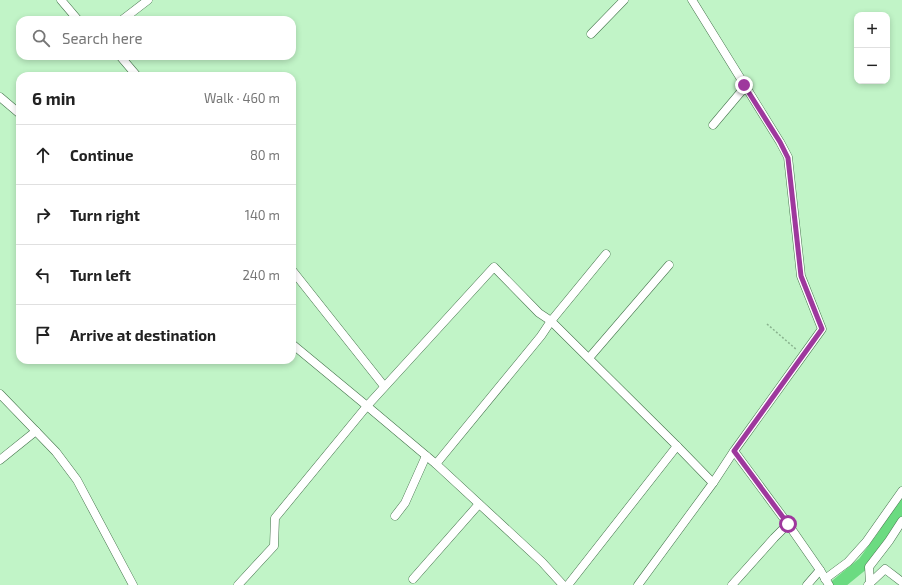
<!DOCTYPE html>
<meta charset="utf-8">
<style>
body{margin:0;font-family:"Exo 2",sans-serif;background:#f2f2f2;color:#222}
.controls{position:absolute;right:12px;top:12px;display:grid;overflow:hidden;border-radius:8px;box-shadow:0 2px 6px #0003}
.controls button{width:36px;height:36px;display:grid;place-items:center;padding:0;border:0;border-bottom:1px solid #e0e0e0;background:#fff;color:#222;font:20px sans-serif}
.stop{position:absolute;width:12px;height:12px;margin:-9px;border:3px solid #9e389d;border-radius:50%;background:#fff}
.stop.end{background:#9e389d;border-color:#fff;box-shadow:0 1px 4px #0008}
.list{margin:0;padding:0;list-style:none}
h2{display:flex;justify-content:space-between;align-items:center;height:52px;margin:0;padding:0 16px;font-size:17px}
h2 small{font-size:13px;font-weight:400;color:#767676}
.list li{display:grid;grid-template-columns:26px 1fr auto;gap:12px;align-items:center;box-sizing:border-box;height:60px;padding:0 16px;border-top:1px solid #e0e0e0}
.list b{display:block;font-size:15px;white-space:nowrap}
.list em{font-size:13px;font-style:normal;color:#767676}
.icon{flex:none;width:22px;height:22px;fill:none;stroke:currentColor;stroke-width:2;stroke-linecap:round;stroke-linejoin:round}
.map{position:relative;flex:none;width:902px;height:585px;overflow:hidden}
.search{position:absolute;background:#fff;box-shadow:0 2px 6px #0003;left:16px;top:16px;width:280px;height:44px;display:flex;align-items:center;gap:10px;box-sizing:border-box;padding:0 14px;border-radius:12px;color:#767676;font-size:15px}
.panel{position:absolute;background:#fff;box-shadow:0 2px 6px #0003;left:16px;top:72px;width:280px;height:292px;border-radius:12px}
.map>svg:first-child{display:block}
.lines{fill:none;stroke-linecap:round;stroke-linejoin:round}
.river{stroke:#6bdb81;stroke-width:13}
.minor-casing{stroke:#45744c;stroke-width:9}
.path{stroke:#89b28e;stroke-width:1.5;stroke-dasharray:2 2;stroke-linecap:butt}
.minor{stroke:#fff;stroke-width:8}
.route{stroke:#9e389d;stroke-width:5}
</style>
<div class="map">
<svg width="902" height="585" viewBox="0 0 902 585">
<rect width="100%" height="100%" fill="#c1f4c7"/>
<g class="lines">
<path class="river" d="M 837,585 L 864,563 L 885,534 L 899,509 L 902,504"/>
<g class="minor-casing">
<g id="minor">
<path d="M 61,0 L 78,20"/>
<path d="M 122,20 L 148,0"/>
<path d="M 591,34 L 624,0"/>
<path d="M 120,56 L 137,76"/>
<path d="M 0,97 L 20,114"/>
<path d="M 713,125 L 745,87"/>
<path d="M 292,270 L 384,386"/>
<path d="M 292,344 L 367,406 L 436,464 L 542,562 L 563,585"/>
<path d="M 589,358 L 669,265"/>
<path d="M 0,394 L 56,452 L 77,480 L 133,585"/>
<path d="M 734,451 L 788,524 L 820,570 L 829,585"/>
<path d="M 0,460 L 36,431"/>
<path d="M 436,464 L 541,336 L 551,321 L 606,254"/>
<path d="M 395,516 L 405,503 L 426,456"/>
<path d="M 413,579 L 479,504"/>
<path d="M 825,579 L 848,562 L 866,542 L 902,491"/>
<path d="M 870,583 L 869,567 L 889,541 L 902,521"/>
<path d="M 238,585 L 274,546 L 275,518 L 367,406 L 494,267 L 539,313 L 551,321 L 677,446 L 713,483"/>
<path d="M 568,585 L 677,446"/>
<path d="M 638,585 L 713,483 L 734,451 L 822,329 L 801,276 L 788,157 L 780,142 L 692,0"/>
<path d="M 732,585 L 774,538 L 788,524"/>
<path d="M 807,585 L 820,570"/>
<path d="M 868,585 L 885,569 L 902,582"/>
</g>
</g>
<path class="path" d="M 767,324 L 797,350"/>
<use href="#minor" class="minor"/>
</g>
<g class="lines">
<path class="route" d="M 744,85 L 780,142 L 788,158 L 801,276 L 822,329 L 734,451 L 788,524"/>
</g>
</svg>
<div class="controls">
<button>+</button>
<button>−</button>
</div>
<div class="stop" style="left:788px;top:524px"></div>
<div class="stop end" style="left:744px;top:85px"></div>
<div class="search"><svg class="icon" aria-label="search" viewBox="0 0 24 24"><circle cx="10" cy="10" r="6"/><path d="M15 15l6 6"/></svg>Search here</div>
<section class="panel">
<h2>6 min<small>Walk · 460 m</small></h2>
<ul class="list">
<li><svg class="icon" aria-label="ahead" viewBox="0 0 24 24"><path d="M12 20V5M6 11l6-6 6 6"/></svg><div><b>Continue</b></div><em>80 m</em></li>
<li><svg class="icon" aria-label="right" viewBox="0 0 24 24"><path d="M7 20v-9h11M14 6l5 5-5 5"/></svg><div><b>Turn right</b></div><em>140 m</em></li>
<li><svg class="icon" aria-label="left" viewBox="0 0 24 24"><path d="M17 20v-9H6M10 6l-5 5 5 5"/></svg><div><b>Turn left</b></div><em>240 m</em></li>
<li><svg class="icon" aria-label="arrive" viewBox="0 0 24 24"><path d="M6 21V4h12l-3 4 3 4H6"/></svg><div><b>Arrive at destination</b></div></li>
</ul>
</section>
</div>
